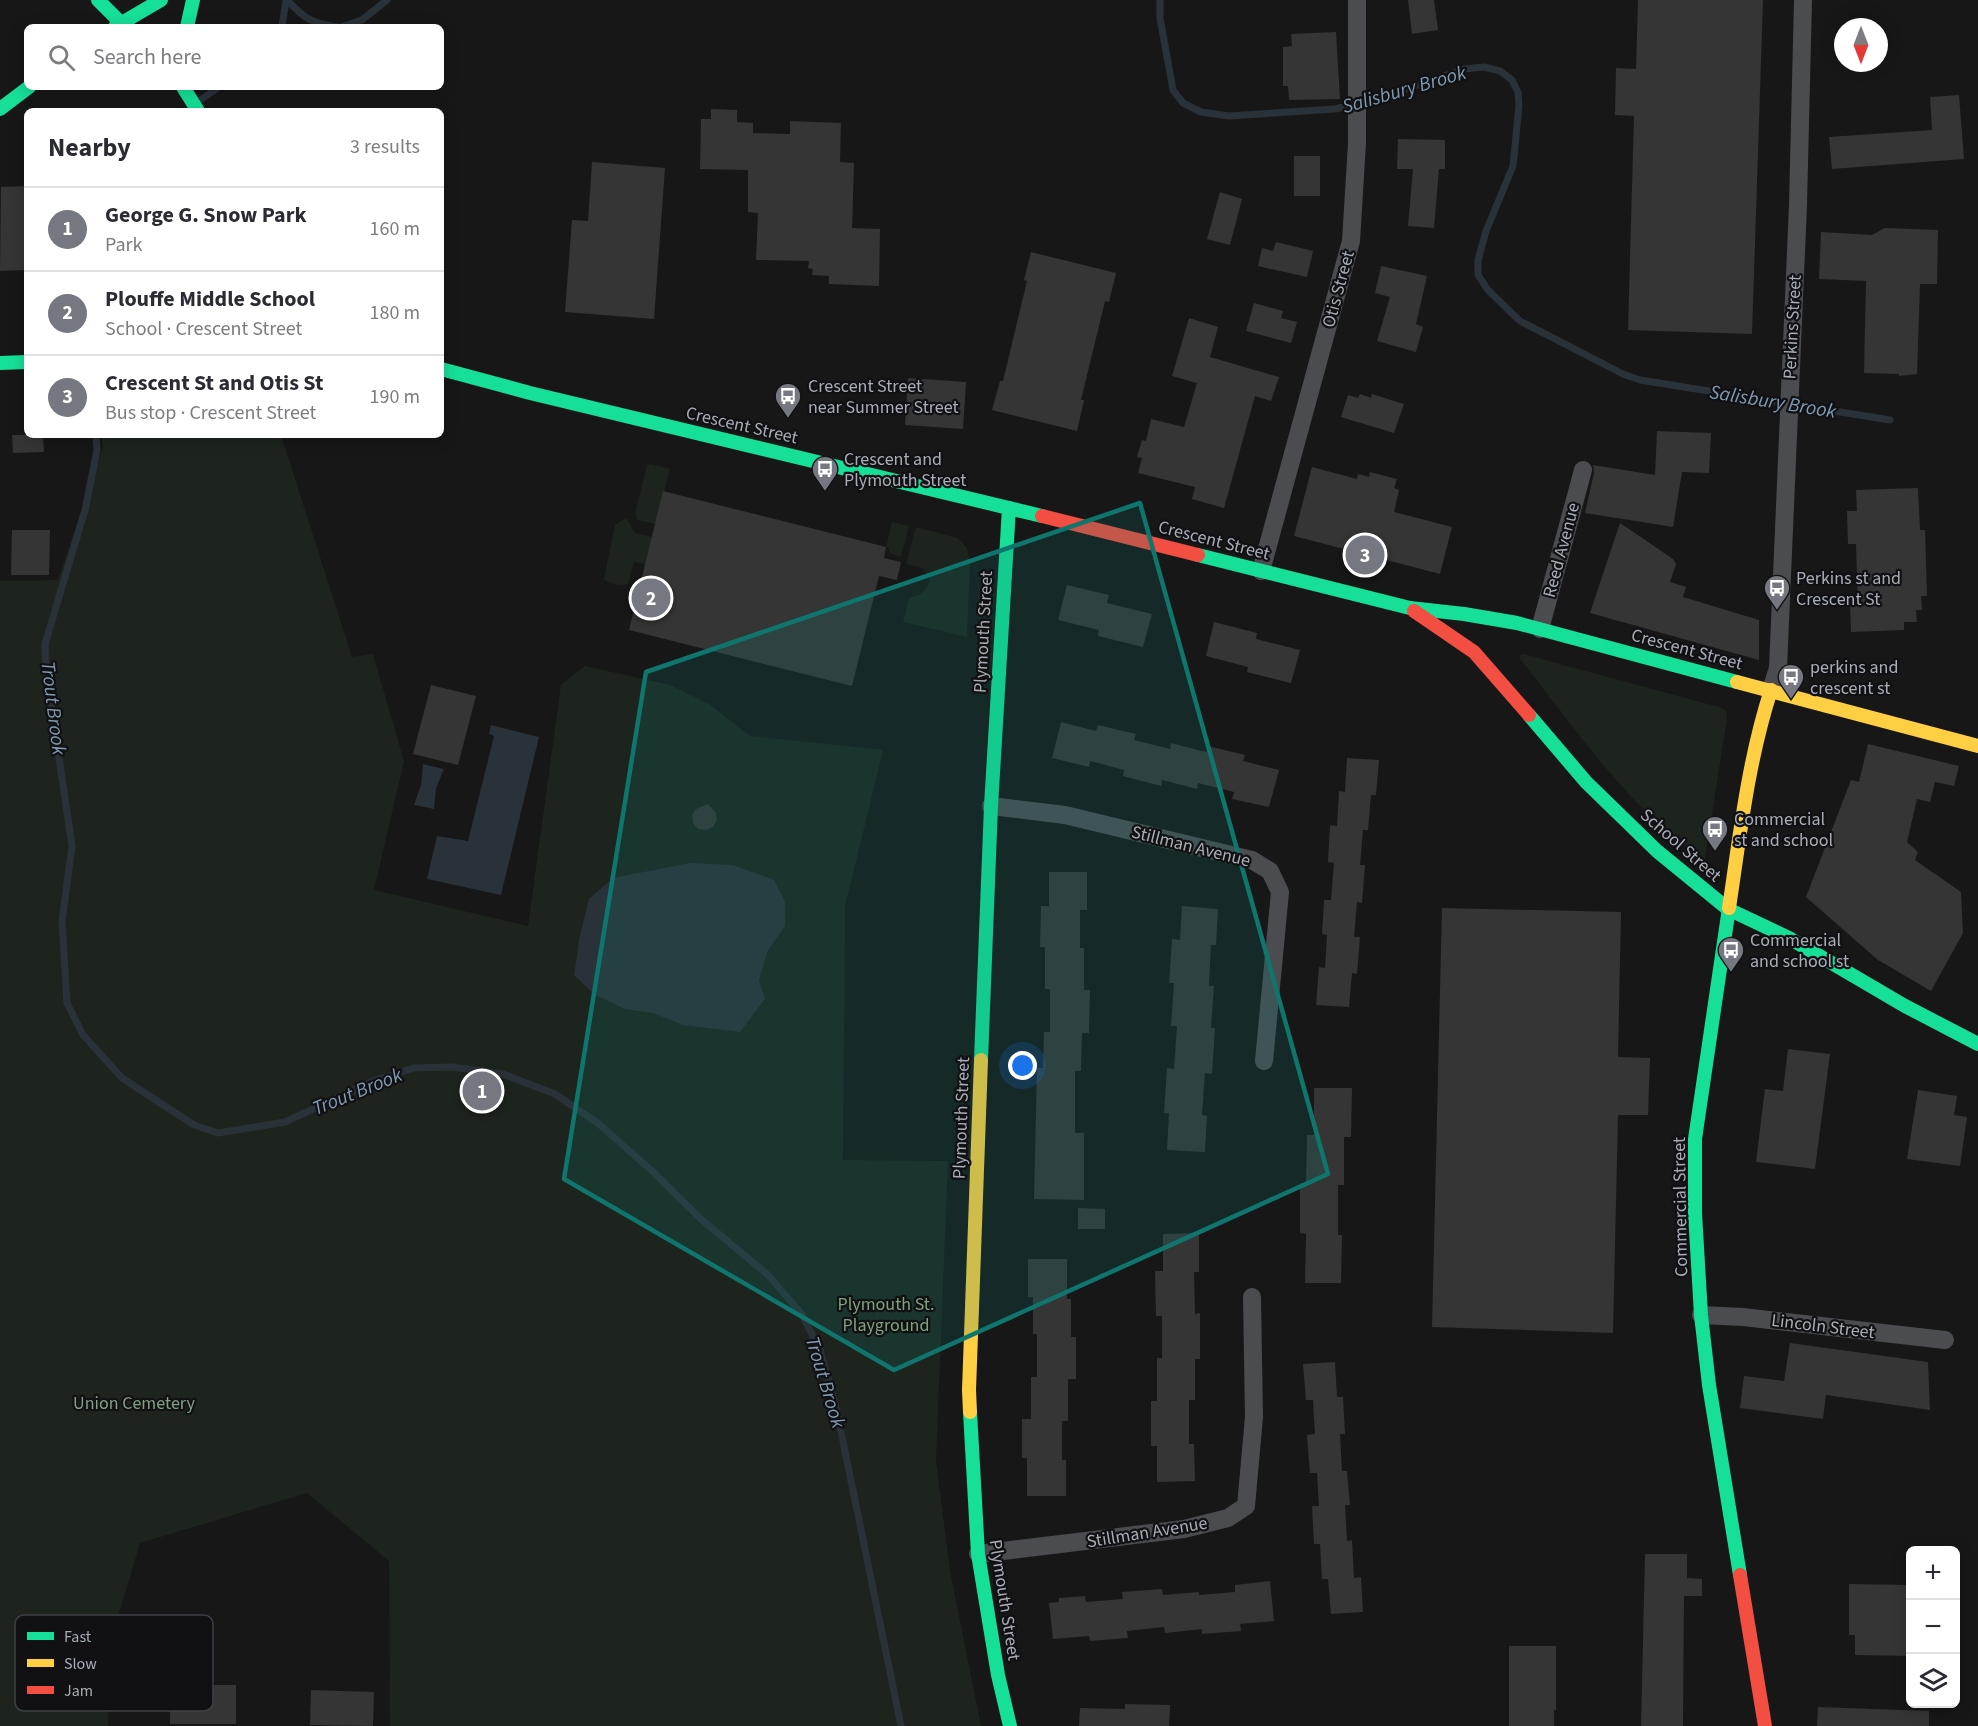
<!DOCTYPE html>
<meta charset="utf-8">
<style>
body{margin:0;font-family:"Source Sans 3",sans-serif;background:#f7f7f7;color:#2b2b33}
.controls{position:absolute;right:18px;bottom:18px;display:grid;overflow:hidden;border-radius:9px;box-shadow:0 3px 15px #0003}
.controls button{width:54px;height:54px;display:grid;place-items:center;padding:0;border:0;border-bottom:2px solid #e1e1e2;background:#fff;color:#2b2b33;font:30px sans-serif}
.compass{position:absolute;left:1834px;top:18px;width:54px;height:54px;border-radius:50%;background:#fff;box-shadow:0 3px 15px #0003;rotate:180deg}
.you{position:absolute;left:1023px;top:1066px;width:21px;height:21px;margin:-15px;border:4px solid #fff;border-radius:50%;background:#1a73e8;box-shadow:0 0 0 9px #1a73e833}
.badge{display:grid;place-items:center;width:39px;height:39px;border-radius:50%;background:#757880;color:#fff;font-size:20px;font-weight:700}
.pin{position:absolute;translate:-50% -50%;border:3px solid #fff;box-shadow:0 2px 6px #0006}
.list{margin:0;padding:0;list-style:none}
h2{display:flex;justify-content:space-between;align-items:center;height:78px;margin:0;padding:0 24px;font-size:26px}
h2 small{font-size:20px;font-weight:400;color:#7c7c81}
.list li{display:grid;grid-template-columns:39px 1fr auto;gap:18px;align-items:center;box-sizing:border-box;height:84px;padding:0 24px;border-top:2px solid #e1e1e2}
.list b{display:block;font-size:22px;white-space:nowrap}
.list p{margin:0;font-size:20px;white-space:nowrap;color:#7c7c81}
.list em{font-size:20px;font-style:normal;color:#7c7c81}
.icon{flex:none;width:33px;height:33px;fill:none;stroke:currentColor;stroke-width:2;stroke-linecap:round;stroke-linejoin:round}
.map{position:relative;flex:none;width:1978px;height:1726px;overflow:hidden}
.search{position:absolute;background:#fff;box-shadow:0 3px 15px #0003;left:24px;top:24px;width:420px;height:66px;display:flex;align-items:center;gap:15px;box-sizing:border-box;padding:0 21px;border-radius:9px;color:#7c7c81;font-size:22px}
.panel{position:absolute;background:#fff;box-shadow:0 3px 15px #0003;left:24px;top:108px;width:420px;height:330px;border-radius:9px}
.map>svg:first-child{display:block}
.green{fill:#1d241e}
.water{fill:#2a3239}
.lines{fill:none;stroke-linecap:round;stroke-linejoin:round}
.stream{stroke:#2a3239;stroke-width:7}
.building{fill:#353536}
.street{stroke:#4b4c50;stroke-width:18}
.fast{stroke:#16e098;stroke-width:14}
.slow{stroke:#ffcf43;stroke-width:14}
.jam{stroke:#f24e42;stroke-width:14}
.marked{fill:#0f766e;fill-opacity:0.2;stroke:#0f766e;stroke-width:4.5;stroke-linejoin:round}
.labels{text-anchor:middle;stroke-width:4.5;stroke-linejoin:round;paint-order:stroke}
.street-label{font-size:18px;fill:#a8adb8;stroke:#111113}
.poi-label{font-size:18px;fill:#a8adb8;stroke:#111113;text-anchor:start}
.park-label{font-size:18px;fill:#7fa381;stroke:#111113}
.water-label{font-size:20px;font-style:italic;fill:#7f9bb3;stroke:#111113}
.key{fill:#111113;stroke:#3e4045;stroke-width:1.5}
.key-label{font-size:16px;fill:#a8adb8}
</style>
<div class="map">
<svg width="1978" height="1726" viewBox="0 0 1978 1726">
<rect width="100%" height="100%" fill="#171717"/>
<g class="green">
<path d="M 101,435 L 281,435 L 352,657 L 373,654 L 404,761 L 374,890 L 528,926 L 561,685 L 585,666 L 670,685 L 709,704 L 750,736 L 883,750 L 845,907 L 843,1160 L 948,1161 L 936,1461 L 950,1571 L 981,1726 L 390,1726 L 389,1561 L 307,1493 L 140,1543 L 110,1644 L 108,1726 L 0,1726 L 0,581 L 58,580 L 103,446 Z"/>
<path d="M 650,464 L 670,469 L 656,524 L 638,520 L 635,514 L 647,466 Z"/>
<path d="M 626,518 L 635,533 L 652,537 L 646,564 L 634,562 L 628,584 C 621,586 609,584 604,579 L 615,525 Z"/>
<path d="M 892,522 L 909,526 L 901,557 L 889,553 L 889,548 L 886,547 Z"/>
<path d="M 916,527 L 958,538 L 967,548 L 970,562 L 967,637 L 903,622 L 909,598 C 924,596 939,580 921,568 C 917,566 910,565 906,564 Z"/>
<path d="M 1523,654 L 1719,707 L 1726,711 L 1727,718 L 1705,859 C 1635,817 1571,723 1520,659 L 1520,655 Z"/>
</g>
<g class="water">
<path d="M 491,725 L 539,737 L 501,895 L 427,879 L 437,836 L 468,841 L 494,736 L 489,734 Z"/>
<path d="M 423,764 L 444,769 L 436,788 L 434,809 L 414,805 L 421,785 Z"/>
<path d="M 690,863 L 733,865 L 774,880 L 785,902 L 785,926 L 767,952 L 759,981 L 765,999 L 740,1032 L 683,1025 L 653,1013 L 625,1009 L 595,995 L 574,975 L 580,935 L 589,899 L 613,878 Z"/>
</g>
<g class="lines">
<g class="stream">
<path d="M 287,0 C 305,19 311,23 337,27"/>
<path d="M 1160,0 L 1160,18 L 1173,90 L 1183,103 L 1201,112 L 1229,116 L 1335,109 L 1381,98 L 1464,69 L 1484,67 L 1500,71 L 1512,80 L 1518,92 L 1519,106 L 1513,166 L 1486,231 L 1478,260 L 1478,275 L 1488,290 L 1520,321 L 1623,374 L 1640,380 L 1890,420"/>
<path d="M 282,27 L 286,0"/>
<path d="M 341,27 L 362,20 L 387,0"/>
<path d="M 199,101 L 219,87"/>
<path d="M 96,435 L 97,450 L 85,510 L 45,644 L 46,669 L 72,846 L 62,922 L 67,1003 L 83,1035 L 122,1078 L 194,1125 L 218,1133 L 285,1122 L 376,1080 L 414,1068 L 452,1067 L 503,1074 L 555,1094 L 599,1124 L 651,1170 L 702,1220 L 767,1274 L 801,1313 L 820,1350 L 836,1407 L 901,1726"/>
</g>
</g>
<g class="building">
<path d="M 1408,0 L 1434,0 L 1438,30 L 1412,34 Z"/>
<path d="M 1638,0 L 1763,0 L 1752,334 L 1628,330 L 1634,116 L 1615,115 L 1616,68 L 1636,69 Z"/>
<path d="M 1336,32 L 1340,99 L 1289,100 L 1288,86 L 1283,86 L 1283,47 L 1292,46 L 1291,34 Z"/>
<path d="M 1959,95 L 1964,159 L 1832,169 L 1829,137 L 1932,130 L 1930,97 Z"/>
<path d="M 711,109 L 737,110 L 737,122 L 753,123 L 753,133 L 790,134 L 790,121 L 841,123 L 840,162 L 854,163 L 852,228 L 880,229 L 879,286 L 829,284 L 829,276 L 812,275 L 813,269 L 808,268 L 809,261 L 756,260 L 758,213 L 748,212 L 748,170 L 700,169 L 701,119 L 711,119 Z"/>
<path d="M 1398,139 L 1445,140 L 1445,169 L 1439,169 L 1434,228 L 1408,226 L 1413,169 L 1397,169 Z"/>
<rect x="1294" y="156" width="26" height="40"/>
<path d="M 592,162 L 665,168 L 654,319 L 565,312 L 572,220 L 588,221 Z"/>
<path d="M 27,186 L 27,270 L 0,271 L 1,187 Z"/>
<path d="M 1220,192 L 1242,199 L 1230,245 L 1207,239 Z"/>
<path d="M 1885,228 L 1938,230 L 1937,284 L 1920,284 L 1917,374 L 1899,376 L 1899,374 L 1864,373 L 1866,281 L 1819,279 L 1821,232 L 1872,235 Z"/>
<path d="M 1276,242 L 1313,251 L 1307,277 L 1258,266 L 1262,248 L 1273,251 Z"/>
<path d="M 1031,252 L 1116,273 L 1109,302 L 1105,301 L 1081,400 L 1084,400 L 1077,431 L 992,410 L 1000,381 L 1003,381 L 1027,281 L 1024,280 Z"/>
<path d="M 1381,266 L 1427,276 L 1416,324 L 1423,327 L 1416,352 L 1377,341 L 1390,297 L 1375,293 Z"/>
<path d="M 1254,303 L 1283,311 L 1281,318 L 1297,322 L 1291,343 L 1246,331 Z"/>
<path d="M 1189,318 L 1218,327 L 1210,357 L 1279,377 L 1271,401 L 1255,396 L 1224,508 L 1192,499 L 1195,487 L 1138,473 L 1142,458 L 1137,457 L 1142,440 L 1146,441 L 1151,419 L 1184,427 L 1197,383 L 1172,376 Z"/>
<path d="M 908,378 L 966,382 L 963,429 L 905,425 Z"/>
<path d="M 1360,394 L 1371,398 L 1372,394 L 1404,404 L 1394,433 L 1341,417 L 1348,395 L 1358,398 Z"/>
<path d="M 1657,431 L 1711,433 L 1709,473 L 1682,472 L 1673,527 L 1585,513 L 1594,473 L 1593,465 L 1655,475 Z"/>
<path d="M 12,435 L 43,435 L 44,452 L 13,453 Z"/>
<path d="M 1312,467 L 1357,479 L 1358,474 L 1369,477 L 1370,472 L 1397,479 L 1394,488 L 1399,490 L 1394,512 L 1452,527 L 1440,574 L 1294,536 Z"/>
<path d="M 1918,488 L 1920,530 L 1925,530 L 1927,596 L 1921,596 L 1922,610 L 1916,610 L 1917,622 L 1904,622 L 1904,630 L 1851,632 L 1850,605 L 1858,605 L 1856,544 L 1848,544 L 1847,511 L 1857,511 L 1856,490 Z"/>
<path d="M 663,491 L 886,547 L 884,558 L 901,562 L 897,580 L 879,576 L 852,686 L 629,630 Z"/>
<path d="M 1620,523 L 1673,559 L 1676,564 L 1670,582 L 1686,587 L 1683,597 L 1759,620 L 1759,660 L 1590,613 Z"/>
<path d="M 12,530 L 50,530 L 49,575 L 11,575 Z"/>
<path d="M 1067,585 L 1109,595 L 1107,603 L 1152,614 L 1143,647 L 1098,636 L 1099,630 L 1058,620 Z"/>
<path d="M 1214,622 L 1257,633 L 1256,639 L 1300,650 L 1291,683 L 1247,672 L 1248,667 L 1206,656 Z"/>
<path d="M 431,685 L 476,696 L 458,765 L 413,754 Z"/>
<path d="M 1061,722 L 1096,731 L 1098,725 L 1136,734 L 1134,740 L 1170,749 L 1171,743 L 1206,752 L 1208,746 L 1245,755 L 1243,761 L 1279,770 L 1269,807 L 1232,799 L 1234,792 L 1198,783 L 1197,789 L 1162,780 L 1161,786 L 1123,776 L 1124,770 L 1090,761 L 1089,767 L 1052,758 Z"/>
<path d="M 1868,744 L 1959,766 L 1954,786 L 1935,782 L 1930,802 L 1917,799 L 1907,842 L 1918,852 L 1915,860 L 1961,892 L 1963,933 L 1931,991 L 1878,960 L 1806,897 L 1851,780 L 1859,782 Z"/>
<path d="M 1347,758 L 1379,760 L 1376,795 L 1371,795 L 1368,830 L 1363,830 L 1360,865 L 1365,865 L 1362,903 L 1357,902 L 1354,937 L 1360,937 L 1357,974 L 1352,973 L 1349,1007 L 1316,1005 L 1319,967 L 1325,968 L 1327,935 L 1322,934 L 1324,900 L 1331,900 L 1334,863 L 1328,862 L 1330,825 L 1337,826 L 1339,791 L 1345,792 Z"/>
<path d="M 708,804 L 716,813 L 717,820 L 713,827 L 706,830 L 698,829 L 693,823 L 692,815 L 696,809 Z"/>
<path d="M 1049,872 L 1087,872 L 1087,910 L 1080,910 L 1080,948 L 1084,948 L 1084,990 L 1090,990 L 1089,1033 L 1082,1033 L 1081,1071 L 1075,1071 L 1075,1133 L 1084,1133 L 1084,1200 L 1034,1199 L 1037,1068 L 1043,1068 L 1044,1032 L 1050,1032 L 1050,989 L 1045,989 L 1045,947 L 1040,947 L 1041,906 L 1049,906 Z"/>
<path d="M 1182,906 L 1218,909 L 1216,945 L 1211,945 L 1209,986 L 1214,986 L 1211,1028 L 1215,1028 L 1212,1074 L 1205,1073 L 1202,1115 L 1207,1116 L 1205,1152 L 1167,1150 L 1169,1113 L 1164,1113 L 1167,1068 L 1174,1069 L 1177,1026 L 1171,1026 L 1174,983 L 1169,983 L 1172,939 L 1180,940 Z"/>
<path d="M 1442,908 L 1621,912 L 1618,1057 L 1650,1058 L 1648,1115 L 1618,1115 L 1613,1333 L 1432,1327 Z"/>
<path d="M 1788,1049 L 1830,1054 L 1815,1169 L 1756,1162 L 1765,1089 L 1783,1091 Z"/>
<path d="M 1314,1088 L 1352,1088 L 1351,1137 L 1344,1137 L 1344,1185 L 1338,1185 L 1338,1235 L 1342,1235 L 1341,1283 L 1305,1283 L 1306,1234 L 1300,1233 L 1300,1183 L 1306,1183 L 1307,1135 L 1314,1135 Z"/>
<path d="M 1918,1090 L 1957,1096 L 1954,1115 L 1967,1117 L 1960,1166 L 1907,1159 Z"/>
<path d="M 1078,1208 L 1105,1209 L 1105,1229 L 1078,1229 Z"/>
<path d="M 1199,1233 L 1199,1272 L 1194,1272 L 1195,1314 L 1200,1313 L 1200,1359 L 1195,1359 L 1195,1400 L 1189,1400 L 1189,1444 L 1194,1444 L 1195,1481 L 1157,1482 L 1157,1446 L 1151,1446 L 1151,1401 L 1157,1401 L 1157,1358 L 1162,1358 L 1162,1316 L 1156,1316 L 1155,1271 L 1163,1271 L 1163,1234 Z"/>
<path d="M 1028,1259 L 1067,1259 L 1067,1299 L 1071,1299 L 1071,1337 L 1076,1337 L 1076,1379 L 1068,1379 L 1068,1421 L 1062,1421 L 1062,1460 L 1066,1460 L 1066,1496 L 1027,1496 L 1027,1458 L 1022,1458 L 1022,1419 L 1031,1419 L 1031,1377 L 1037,1377 L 1037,1334 L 1033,1334 L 1033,1297 L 1028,1297 Z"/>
<path d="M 1790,1343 L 1928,1362 L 1930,1410 L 1826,1395 L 1823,1419 L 1740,1408 L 1744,1376 L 1784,1381 Z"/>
<path d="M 1335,1362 L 1337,1397 L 1343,1397 L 1345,1434 L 1340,1434 L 1342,1471 L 1347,1471 L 1350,1505 L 1345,1505 L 1347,1541 L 1352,1540 L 1354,1578 L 1361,1577 L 1363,1612 L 1331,1614 L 1328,1579 L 1322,1579 L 1320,1544 L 1314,1544 L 1312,1506 L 1319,1506 L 1317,1473 L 1310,1473 L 1307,1435 L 1315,1434 L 1313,1400 L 1306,1400 L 1303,1364 Z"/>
<path d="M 1645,1554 L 1687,1554 L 1687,1578 L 1702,1579 L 1702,1596 L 1684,1596 L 1683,1726 L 1641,1726 Z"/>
<path d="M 1270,1581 L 1274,1621 L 1240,1624 L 1241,1631 L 1202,1634 L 1202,1629 L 1165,1633 L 1164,1627 L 1127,1631 L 1128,1638 L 1090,1641 L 1089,1636 L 1053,1639 L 1049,1603 L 1059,1602 L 1059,1598 L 1085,1596 L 1086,1602 L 1123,1599 L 1122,1592 L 1162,1589 L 1163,1595 L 1199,1592 L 1199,1595 L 1235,1592 L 1235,1585 Z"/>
<path d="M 1849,1584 L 1911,1585 L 1911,1656 L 1855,1655 L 1855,1635 L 1849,1635 Z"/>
<path d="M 1509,1646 L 1556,1646 L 1556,1710 L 1554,1710 L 1554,1726 L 1509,1726 Z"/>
<rect x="170" y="1685" width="66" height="39"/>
<path d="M 311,1690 L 374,1692 L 373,1726 L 310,1725 Z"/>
<path d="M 1125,1704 L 1170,1705 L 1169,1726 L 1079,1726 L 1080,1708 L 1125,1709 Z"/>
<path d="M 1818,1707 L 1929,1711 L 1929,1726 L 1817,1726 Z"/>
</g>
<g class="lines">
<g class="street">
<path d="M 1261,571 L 1351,241 L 1357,143 L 1357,0"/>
<path d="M 1540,629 L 1583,470"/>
<path d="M 1771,690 L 1778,668 L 1798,205 L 1803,0"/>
<path d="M 991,806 L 1065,815 L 1252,860 L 1270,871 L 1280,892 L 1264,1061"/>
<path d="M 1701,1315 L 1743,1317 L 1945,1340"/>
<path d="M 978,1554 L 1184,1529 L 1228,1518 L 1246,1506 L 1254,1417 L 1252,1297"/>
</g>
<g class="fast">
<path d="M 98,0 L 125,27"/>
<path d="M 115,27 L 161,0"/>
<path d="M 187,27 L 193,0"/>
<path d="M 183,87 L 198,111"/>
<path d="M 0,109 L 29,87"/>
<path d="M 0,363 L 27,362"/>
<path d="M 441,369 L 530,393 L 1042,516"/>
<path d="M 1198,555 L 1410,608 L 1464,614 L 1517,623 L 1737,682"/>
<path d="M 1529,715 L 1586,782 L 1657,851 L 1728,909 L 1789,938 L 1905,1006 L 1978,1044"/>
<path d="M 1729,908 L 1695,1139 L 1695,1213 L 1701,1315 L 1709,1385 L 1740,1575"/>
<path d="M 981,1060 L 991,806 L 1009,508"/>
<path d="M 970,1412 L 978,1554 L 998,1675 L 1010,1726"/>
</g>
<g class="slow">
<path d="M 1737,682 L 1978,746"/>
<path d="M 1729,908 C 1740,835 1748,761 1771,690"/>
<path d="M 970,1412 L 969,1390 L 981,1060"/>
</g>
<g class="jam">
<path d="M 1042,516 L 1198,555"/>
<path d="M 1414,611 L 1474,652 L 1529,715"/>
<path d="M 1740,1575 L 1765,1726"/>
</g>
</g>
<path class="marked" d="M 1140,503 L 1328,1174 L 894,1370 L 564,1179 L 646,672 Z"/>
<defs>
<g id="bus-pin" transform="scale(1.35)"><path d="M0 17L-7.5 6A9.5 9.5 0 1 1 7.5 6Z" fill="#757880" stroke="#111113"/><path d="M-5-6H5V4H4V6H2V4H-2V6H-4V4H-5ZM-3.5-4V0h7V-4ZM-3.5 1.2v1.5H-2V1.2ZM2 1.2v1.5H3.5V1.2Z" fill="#fff"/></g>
</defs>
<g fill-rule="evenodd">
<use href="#bus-pin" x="788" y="396"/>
<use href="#bus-pin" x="825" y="469"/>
<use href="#bus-pin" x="1777" y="588"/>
<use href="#bus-pin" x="1791" y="677"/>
<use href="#bus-pin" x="1715" y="829"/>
<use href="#bus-pin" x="1731" y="950"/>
</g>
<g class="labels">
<g class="street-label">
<text transform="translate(1338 289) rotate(-75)" y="6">Otis Street</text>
<text transform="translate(1792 327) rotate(-87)" y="6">Perkins Street</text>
<text transform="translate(742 425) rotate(13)" y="6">Crescent Street</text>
<text transform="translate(1214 540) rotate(14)" y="6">Crescent Street</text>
<text transform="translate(1561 550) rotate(-75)" y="6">Reed Avenue</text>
<text transform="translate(983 632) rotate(-87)" y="6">Plymouth Street</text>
<text transform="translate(1687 649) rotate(15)" y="6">Crescent Street</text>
<text transform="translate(1681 845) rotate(41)" y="6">School Street</text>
<text transform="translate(1191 846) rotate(14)" y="6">Stillman Avenue</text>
<text transform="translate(961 1118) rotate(-88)" y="6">Plymouth Street</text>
<text transform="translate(1680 1207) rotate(-91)" y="6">Commercial Street</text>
<text transform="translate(1823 1326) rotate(7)" y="6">Lincoln Street</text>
<text transform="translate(1147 1532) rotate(-9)" y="6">Stillman Avenue</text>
<text transform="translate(1005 1600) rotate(81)" y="6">Plymouth Street</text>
</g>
<g class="poi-label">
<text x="808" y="392">Crescent Street<tspan x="808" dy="21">near Summer Street</tspan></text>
<text x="844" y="465">Crescent and<tspan x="844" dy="21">Plymouth Street</tspan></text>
<text x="1796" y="584">Perkins st and<tspan x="1796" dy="21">Crescent St</tspan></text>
<text x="1810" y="673">perkins and<tspan x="1810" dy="21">crescent st</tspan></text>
<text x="1734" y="825">Commercial<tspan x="1734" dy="21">st and school</tspan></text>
<text x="1750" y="946">Commercial<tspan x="1750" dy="21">and school st</tspan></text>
</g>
<g class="park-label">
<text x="886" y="1310">Plymouth St.<tspan x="886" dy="21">Playground</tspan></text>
<text x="134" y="1409">Union Cemetery</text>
</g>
<g class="water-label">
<text transform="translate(1404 89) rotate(-16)" y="7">Salisbury Brook</text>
<text transform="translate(1773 401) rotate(9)" y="7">Salisbury Brook</text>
<text transform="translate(54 708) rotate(83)" y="7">Trout Brook</text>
<text transform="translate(357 1091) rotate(-22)" y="7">Trout Brook</text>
<text transform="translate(826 1382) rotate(73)" y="7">Trout Brook</text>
</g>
</g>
<rect x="15" y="1615" width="198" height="96" rx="9" class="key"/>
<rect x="27" y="1632" width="27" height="8" fill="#16e098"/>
<rect x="27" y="1659" width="27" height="8" fill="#ffcf43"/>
<rect x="27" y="1686" width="27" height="8" fill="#f24e42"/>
<g class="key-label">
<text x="64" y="1642">Fast</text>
<text x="64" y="1669">Slow</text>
<text x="64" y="1696">Jam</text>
</g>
</svg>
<div class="controls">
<button>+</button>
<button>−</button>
<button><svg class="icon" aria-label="layers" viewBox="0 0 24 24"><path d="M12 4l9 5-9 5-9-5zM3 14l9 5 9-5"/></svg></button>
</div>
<svg class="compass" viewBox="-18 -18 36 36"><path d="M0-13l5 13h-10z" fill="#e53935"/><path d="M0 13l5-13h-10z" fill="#7c7c81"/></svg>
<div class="you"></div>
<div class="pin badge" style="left:482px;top:1091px">1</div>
<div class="pin badge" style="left:651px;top:598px">2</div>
<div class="pin badge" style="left:1365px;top:555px">3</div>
<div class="search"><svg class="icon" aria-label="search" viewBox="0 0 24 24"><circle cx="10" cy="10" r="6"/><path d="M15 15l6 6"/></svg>Search here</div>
<section class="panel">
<h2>Nearby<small>3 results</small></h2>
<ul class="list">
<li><span class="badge">1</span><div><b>George G. Snow Park</b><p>Park</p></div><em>160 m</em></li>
<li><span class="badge">2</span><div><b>Plouffe Middle School</b><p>School · Crescent Street</p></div><em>180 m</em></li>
<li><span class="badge">3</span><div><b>Crescent St and Otis St</b><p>Bus stop · Crescent Street</p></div><em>190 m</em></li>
</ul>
</section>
</div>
